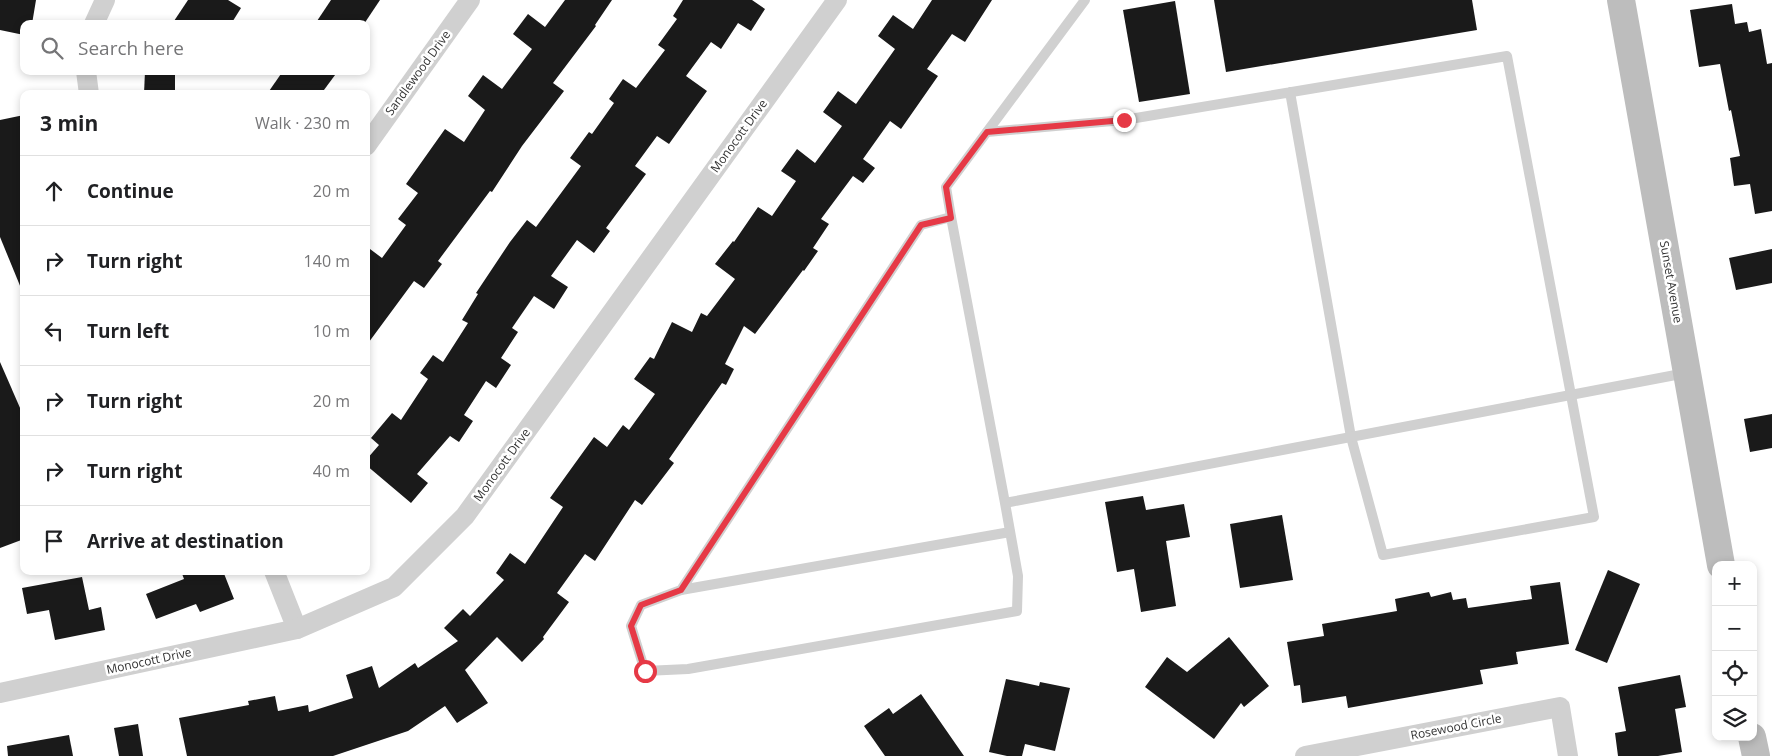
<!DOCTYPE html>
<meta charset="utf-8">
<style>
body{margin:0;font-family:"Open Sans",sans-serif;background:#f6f6f6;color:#202124}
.controls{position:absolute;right:15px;bottom:15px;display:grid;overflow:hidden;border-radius:10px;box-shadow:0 2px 8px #0003}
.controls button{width:45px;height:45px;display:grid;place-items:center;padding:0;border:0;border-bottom:1px solid #e0e0e0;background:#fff;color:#202124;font:25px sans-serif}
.stop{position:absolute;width:15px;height:15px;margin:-11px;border:4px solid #e63946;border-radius:50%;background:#fff}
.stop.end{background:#e63946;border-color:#fff;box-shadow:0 1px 5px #0008}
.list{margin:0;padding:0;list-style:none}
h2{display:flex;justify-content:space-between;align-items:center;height:65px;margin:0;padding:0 20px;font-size:21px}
h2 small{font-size:16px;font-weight:400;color:#757577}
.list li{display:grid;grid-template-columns:32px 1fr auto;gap:15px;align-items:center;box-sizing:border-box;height:70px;padding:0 20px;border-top:1px solid #e0e0e0}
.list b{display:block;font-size:19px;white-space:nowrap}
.list em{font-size:16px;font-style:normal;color:#757577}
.icon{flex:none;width:28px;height:28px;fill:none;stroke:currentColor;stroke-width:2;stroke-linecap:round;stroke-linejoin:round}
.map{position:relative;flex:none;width:1772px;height:756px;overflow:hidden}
.search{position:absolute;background:#fff;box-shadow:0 2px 8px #0003;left:20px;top:20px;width:350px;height:55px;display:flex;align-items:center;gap:12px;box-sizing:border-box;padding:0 18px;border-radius:10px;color:#757577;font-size:19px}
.panel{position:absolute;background:#fff;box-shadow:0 2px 8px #0003;left:20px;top:90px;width:350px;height:485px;border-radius:10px}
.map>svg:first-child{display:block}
.building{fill:#1a1a1a}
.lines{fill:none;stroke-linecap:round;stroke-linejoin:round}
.lane{stroke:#d0d0d0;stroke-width:10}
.street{stroke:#d0d0d0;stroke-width:20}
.secondary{stroke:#bdbdbd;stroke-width:28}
.route{stroke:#e63946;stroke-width:6}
.labels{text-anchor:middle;stroke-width:5;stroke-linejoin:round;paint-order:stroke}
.street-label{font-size:12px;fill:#333;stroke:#fff}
</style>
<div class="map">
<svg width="1772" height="756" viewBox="0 0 1772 756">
<rect width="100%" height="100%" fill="#fff"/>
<g class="building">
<path d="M 0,0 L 36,0 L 32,24 L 24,24 L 24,35 L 0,30 Z"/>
<path d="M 188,0 L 228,0 L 241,8 L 231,24 L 172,24 Z"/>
<path d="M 331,0 L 380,0 L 364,24 L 315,24 Z"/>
<path d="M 565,0 L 612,0 L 595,25 L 596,26 L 553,83 L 564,91 L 522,146 L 492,192 L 490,191 L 438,261 L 442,264 L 424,288 L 414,281 L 366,346 L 366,246 L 382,258 L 406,225 L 398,219 L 418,193 L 406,184 L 445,129 L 464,142 L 485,110 L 468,96 L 483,75 L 502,89 L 532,49 L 513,34 L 528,14 L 545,27 Z"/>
<path d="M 683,0 L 752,0 L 765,9 L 751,31 L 738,23 L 721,49 L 711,42 L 686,76 L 707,91 L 669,144 L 657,136 L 635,166 L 646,174 L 606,228 L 610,231 L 594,253 L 577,240 L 551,276 L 568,287 L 554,309 L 534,296 L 512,328 L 518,332 L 501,358 L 511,365 L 496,388 L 486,381 L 464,415 L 473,421 L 459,442 L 450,436 L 417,474 L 428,483 L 411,503 L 366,465 L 366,460 L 379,445 L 371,438 L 392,413 L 401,420 L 428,379 L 420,373 L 433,355 L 443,362 L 468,323 L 462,320 L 478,294 L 476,293 L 510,242 L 527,220 L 536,227 L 581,166 L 570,158 L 589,132 L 592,134 L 614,103 L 609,99 L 623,79 L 636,88 L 665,50 L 658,45 L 677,19 L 673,16 Z"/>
<path d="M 932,0 L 992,0 L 965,42 L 952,34 L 927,69 L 938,76 L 901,129 L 890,121 L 863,159 L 875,168 L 863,183 L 853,176 L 821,219 L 829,224 L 813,248 L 818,251 L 804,271 L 803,270 L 755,334 L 744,326 L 725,364 L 734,369 L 726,385 L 722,383 L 669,459 L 674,463 L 642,505 L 635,500 L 595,561 L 585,554 L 557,593 L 569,602 L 543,637 L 544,639 L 522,662 L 497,637 L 465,670 L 488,703 L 457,723 L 445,706 L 408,731 L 333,756 L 187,756 L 179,718 L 249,705 L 248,701 L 275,696 L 278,711 L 308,705 L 309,712 L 353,698 L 346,675 L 372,666 L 379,688 L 415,663 L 418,668 L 458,641 L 444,628 L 463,609 L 470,616 L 504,580 L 496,573 L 510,553 L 525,564 L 563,507 L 550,498 L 594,437 L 607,447 L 623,425 L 629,430 L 655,394 L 634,379 L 650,357 L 654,359 L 672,322 L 692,332 L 701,313 L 707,316 L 735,279 L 715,264 L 733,241 L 734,242 L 758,207 L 772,216 L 796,181 L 781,171 L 797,149 L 815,163 L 842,126 L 823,112 L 838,91 L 856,104 L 878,73 L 895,49 L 878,36 L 893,15 L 913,29 Z"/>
<path d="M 1214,0 L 1472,0 L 1477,30 L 1226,72 Z"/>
<path d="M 1175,1 L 1190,94 L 1139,102 L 1123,10 Z"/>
<path d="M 1732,4 L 1735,24 L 1747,22 L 1749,32 L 1761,29 L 1767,64 L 1772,63 L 1772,211 L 1755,214 L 1750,184 L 1734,186 L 1730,158 L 1740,156 L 1731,110 L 1729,111 L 1720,64 L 1699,67 L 1690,10 Z"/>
<path d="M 145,71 L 175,71 L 175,94 L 144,94 Z"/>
<path d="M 283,71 L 338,71 L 321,94 L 267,94 Z"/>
<path d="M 24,115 L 24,293 L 23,293 L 0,237 L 0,120 Z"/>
<path d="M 1772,249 L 1772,283 L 1736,290 L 1729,258 Z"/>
<path d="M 0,362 L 24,417 L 24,539 L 0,548 Z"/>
<path d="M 1772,414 L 1772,448 L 1750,452 L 1744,419 Z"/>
<path d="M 1143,496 L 1146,510 L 1184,504 L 1190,537 L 1166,541 L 1176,606 L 1141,612 L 1134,569 L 1117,572 L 1105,502 Z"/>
<path d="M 1282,515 L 1293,580 L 1240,588 L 1230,524 Z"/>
<path d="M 1608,570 L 1640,584 L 1607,663 L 1575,650 Z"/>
<path d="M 181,571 L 223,571 L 234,599 L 200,612 L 196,604 L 156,619 L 146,594 L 184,579 Z"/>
<path d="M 82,577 L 89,610 L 101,607 L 105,630 L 55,640 L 49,610 L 27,614 L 22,588 Z"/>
<path d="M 1560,582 L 1569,644 L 1516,652 L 1518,664 L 1480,670 L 1483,684 L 1348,708 L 1346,696 L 1302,703 L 1300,685 L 1294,686 L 1287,642 L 1324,636 L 1322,624 L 1397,611 L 1395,599 L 1429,592 L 1431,597 L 1451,592 L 1453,600 L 1466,598 L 1468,608 L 1532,599 L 1530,586 Z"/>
<path d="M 1229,637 L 1269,686 L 1244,707 L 1241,703 L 1214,739 L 1145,687 L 1167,657 L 1187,672 Z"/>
<path d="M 1680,675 L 1686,707 L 1675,709 L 1682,752 L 1658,756 L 1618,756 L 1615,733 L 1626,731 L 1618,687 Z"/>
<path d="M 1006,679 L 1039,686 L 1040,682 L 1070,688 L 1055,751 L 1025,744 L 1022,756 L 1007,756 L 989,752 Z"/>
<path d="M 921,694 L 964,756 L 885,756 L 864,726 L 889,708 L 893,714 Z"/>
<path d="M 138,724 L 143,756 L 119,756 L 114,728 Z"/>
<path d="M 69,735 L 73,756 L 8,756 L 7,746 Z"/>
</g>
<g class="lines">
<g class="lane">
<path d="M 987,132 L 1124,120 L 1507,56 L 1594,517 L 1383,555 L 1351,437 L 1290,92"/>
<path d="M 951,217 L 946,187 L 1085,0"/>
<path d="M 1005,503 L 1018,576 L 1017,611 L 688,669 L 645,671 L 631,626 L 641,605 L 681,590 L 921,225 L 951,217 L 1005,503 L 1686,373"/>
<path d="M 681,590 L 1010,532"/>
</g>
<g class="street">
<path d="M 94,24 L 105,0"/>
<path d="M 86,71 L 89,94"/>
<path d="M 366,146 L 470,0"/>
<path d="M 274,571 L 297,629"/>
<path d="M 0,693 L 297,629 L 394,587 L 465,516 L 837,0"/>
<path d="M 1305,756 L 1560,707 L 1568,756"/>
</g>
<g class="secondary">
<path d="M 1621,0 L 1721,565"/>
<path d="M 1752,737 L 1756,756"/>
</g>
</g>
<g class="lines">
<path class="route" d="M 645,671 L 631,626 L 641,605 L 681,590 L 921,225 L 951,218 L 946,187 L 987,132 L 1124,120"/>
</g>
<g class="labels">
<g class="street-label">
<text transform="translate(418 73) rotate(-54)" y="4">Sandlewood Drive</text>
<text transform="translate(739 136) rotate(-54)" y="4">Monocott Drive</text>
<text transform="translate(1671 282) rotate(80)" y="4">Sunset Avenue</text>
<text transform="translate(502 465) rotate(-54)" y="4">Monocott Drive</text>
<text transform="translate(149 661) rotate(-12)" y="4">Monocott Drive</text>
<text transform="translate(1456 727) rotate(-11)" y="4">Rosewood Circle</text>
</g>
</g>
</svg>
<div class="controls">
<button>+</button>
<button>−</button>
<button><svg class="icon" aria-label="locate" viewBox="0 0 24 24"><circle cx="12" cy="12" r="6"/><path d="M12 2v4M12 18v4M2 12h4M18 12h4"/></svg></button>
<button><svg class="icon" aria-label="layers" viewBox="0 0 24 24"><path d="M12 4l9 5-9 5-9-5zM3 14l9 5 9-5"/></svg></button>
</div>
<div class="stop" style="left:645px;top:671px"></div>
<div class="stop end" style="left:1124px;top:120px"></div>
<div class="search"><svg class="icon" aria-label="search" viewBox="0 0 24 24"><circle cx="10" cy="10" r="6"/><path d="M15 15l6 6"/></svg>Search here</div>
<section class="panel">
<h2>3 min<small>Walk · 230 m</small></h2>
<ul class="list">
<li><svg class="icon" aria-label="ahead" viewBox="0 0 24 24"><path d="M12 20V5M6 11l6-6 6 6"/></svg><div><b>Continue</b></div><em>20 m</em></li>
<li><svg class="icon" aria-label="right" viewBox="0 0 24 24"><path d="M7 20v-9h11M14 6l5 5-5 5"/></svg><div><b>Turn right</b></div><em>140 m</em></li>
<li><svg class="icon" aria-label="left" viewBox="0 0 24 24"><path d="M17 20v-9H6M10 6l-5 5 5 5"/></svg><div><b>Turn left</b></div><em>10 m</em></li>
<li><svg class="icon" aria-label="right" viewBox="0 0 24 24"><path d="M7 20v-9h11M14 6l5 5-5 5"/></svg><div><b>Turn right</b></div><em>20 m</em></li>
<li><svg class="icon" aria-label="right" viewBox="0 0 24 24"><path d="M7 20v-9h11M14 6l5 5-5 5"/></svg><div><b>Turn right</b></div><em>40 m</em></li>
<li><svg class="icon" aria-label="arrive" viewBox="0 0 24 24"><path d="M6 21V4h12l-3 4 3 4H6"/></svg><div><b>Arrive at destination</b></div></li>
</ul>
</section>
</div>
